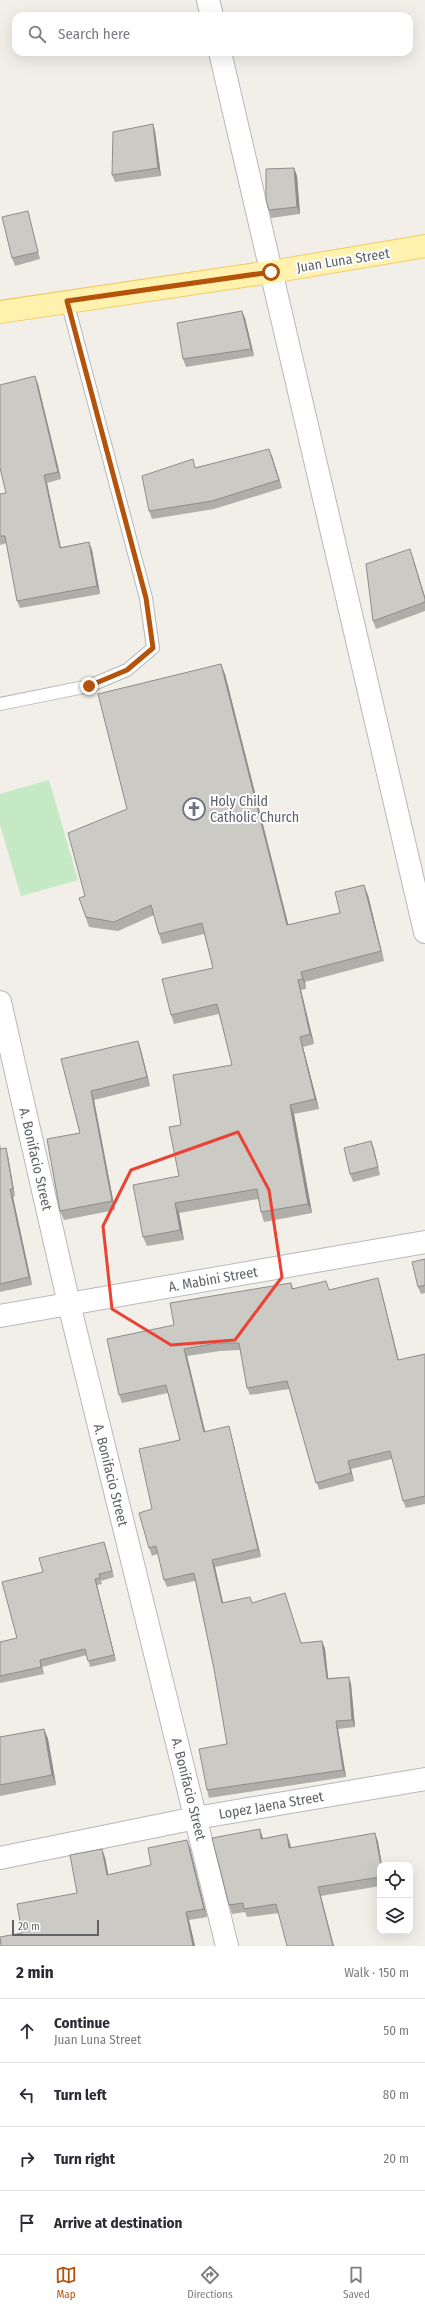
<!DOCTYPE html>
<meta charset="utf-8">
<style>
body{margin:0;font-family:"Fira Sans Condensed",sans-serif;background:#f2f2f3;color:#2b2b33}
.controls{position:absolute;right:12px;bottom:12px;display:grid;overflow:hidden;border-radius:8px;box-shadow:0 4px 16px #0002}
.controls button{width:36px;height:36px;display:grid;place-items:center;padding:0;border:0;border-bottom:1px solid #e1e1e2;background:#fff;color:#2b2b33;font:20px sans-serif}
.scale{position:absolute;left:12px;bottom:10px;width:87px;box-sizing:border-box;padding-left:4px;border:2px solid #5f6368;border-top:0;font-size:11px;line-height:14px;white-space:nowrap;color:#5f6368;-webkit-text-stroke:3px #fff;paint-order:stroke}
.stop{position:absolute;width:12px;height:12px;margin:-9px;border:3px solid #b45309;border-radius:50%;background:#fff}
.stop.end{background:#b45309;border-color:#fff;box-shadow:0 1px 4px #0008}
.list{margin:0;padding:0;list-style:none}
h2{display:flex;justify-content:space-between;align-items:center;height:52px;margin:0;padding:0 16px;font-size:17px}
h2 small{font-size:13px;font-weight:400;color:#7c7c81}
.list li{display:grid;grid-template-columns:26px 1fr auto;gap:12px;align-items:center;box-sizing:border-box;height:64px;padding:0 16px;border-top:1px solid #e1e1e2}
.list b{display:block;font-size:15px;white-space:nowrap}
.list p{margin:0;font-size:13px;white-space:nowrap;color:#7c7c81}
.list em{font-size:13px;font-style:normal;color:#7c7c81}
.icon{flex:none;width:22px;height:22px;fill:none;stroke:currentColor;stroke-width:2;stroke-linecap:round;stroke-linejoin:round}
.map{position:relative;flex:none;width:425px;height:1946px;overflow:hidden}
.search{position:absolute;background:#fff;box-shadow:0 4px 16px #0002;left:12px;right:12px;top:12px;height:44px;display:flex;align-items:center;gap:10px;box-sizing:border-box;padding:0 14px;border-radius:12px;color:#7c7c81;font-size:15px}
.sheet{height:308px;background:#fff}
nav{display:flex;justify-content:space-around;align-items:center;box-sizing:border-box;height:56px;border-top:1px solid #e1e1e2;background:#fff;font-size:11px;color:#7c7c81}
nav a{display:grid;justify-items:center;gap:2px}
nav .on{color:#b45309}
.map>svg:first-child{display:block}
.green{fill:#c5e8c5}
.lines{fill:none;stroke-linecap:round;stroke-linejoin:round}
.lane-casing{stroke:#b5b8bc;stroke-width:14}
.street-casing{stroke:#b5b8bc;stroke-width:24}
.secondary-casing{stroke:#b6babf;stroke-width:24}
.primary-casing{stroke:#f2c960;stroke-width:24}
.lane{stroke:#fff;stroke-width:12}
.street{stroke:#fff;stroke-width:22}
.secondary{stroke:#fff;stroke-width:22}
.primary{stroke:#fff2af;stroke-width:22}
.wall{fill:#afaea9}
.shaded-wall{fill:#8f8d8a}
.building{fill:#cccac5;stroke:#8f8d8a}
.route{stroke:#b45309;stroke-width:5}
.marked{fill:none;stroke:#ea4335;stroke-width:3;stroke-linejoin:round}
.labels{text-anchor:middle;stroke-width:4;stroke-linejoin:round;paint-order:stroke}
.street-label{font-size:14px;fill:#5f6368;stroke:#fff}
.worship-label{font-size:14px;fill:#5b616d;stroke:#fff;text-anchor:start}
</style>
<div class="map">
<svg width="425" height="1946" viewBox="0 0 425 1946">
<rect width="100%" height="100%" fill="#f1efe8"/>
<path class="green" d="M 49,780 L 78,880 L 21,896 L 0,825 L 0,794 Z"/>
<g class="lines">
<g class="lane-casing">
<path id="lane" d="M 0,704 L 89,686 L 127,670 L 153,648 L 146,598 L 67,301"/>
</g>
<g class="street-casing">
<g id="street">
<path d="M 208,0 L 212,16"/>
<path d="M 220,52 L 425,932"/>
<path d="M 0,1002 L 69,1304 L 227,1946"/>
<path d="M 0,1858 L 196,1818 L 425,1779"/>
</g>
</g>
<g class="secondary-casing">
<path id="secondary" d="M 0,1316 L 425,1242"/>
</g>
<g class="primary-casing">
<path id="primary" d="M 0,312 L 271,272 L 425,246"/>
</g>
<use href="#lane" class="lane"/>
<use href="#street" class="street"/>
<use href="#secondary" class="secondary"/>
<use href="#primary" class="primary"/>
</g>
<g class="wall">
<path d="M 153,124 L 155,131 L 161,176 L 115,182 L 112,175 Z"/>
<path d="M 294,168 L 297,176 L 300,214 L 271,218 L 269,210 Z"/>
<path d="M 28,211 L 40,259 L 15,266 L 12,258 Z"/>
<path d="M 245,318 L 254,356 L 186,367 L 183,359 Z"/>
<path d="M 38,384 L 61,479 L 47,483 L 61,547 L 89,542 L 92,550 L 100,594 L 20,608 L 17,601 L 7,543 L 0,545 L 0,494 L 6,493 Z"/>
<path d="M 272,456 L 282,488 L 214,509 L 152,519 L 149,511 L 196,467 Z"/>
<path d="M 413,557 L 425,597 L 425,611 L 376,629 L 373,621 Z"/>
<path d="M 225,674 L 288,925 L 340,913 L 368,895 L 384,961 L 305,982 L 306,989 L 301,990 L 314,1044 L 303,1047 L 319,1109 L 294,1114 L 312,1213 L 264,1222 L 261,1212 L 258,1199 L 179,1213 L 184,1240 L 147,1246 L 143,1237 L 179,1176 L 181,1125 L 232,1065 L 219,1014 L 174,1024 L 171,1015 L 213,968 L 204,934 L 162,944 L 159,934 L 154,915 L 118,931 L 89,927 L 79,898 L 85,896 L 127,809 Z"/>
<path d="M 138,1041 L 141,1050 L 150,1086 L 94,1100 L 115,1210 L 64,1220 L 60,1211 L 80,1133 L 61,1059 Z"/>
<path d="M 371,1141 L 374,1149 L 380,1175 L 353,1182 L 350,1174 Z"/>
<path d="M 0,1143 L 1,1149 L 8,1156 L 15,1196 L 13,1197 L 32,1285 L 0,1292 Z"/>
<path d="M 425,1259 L 425,1293 L 421,1294 L 418,1287 Z"/>
<path d="M 291,1283 L 293,1288 L 329,1290 L 380,1285 L 399,1360 L 425,1354 L 425,1504 L 406,1508 L 403,1501 L 392,1459 L 351,1469 L 354,1481 L 319,1490 L 289,1389 L 250,1395 L 247,1388 L 240,1350 L 220,1351 L 187,1356 L 205,1432 L 231,1434 L 261,1557 L 215,1567 L 223,1603 L 250,1597 L 252,1603 L 285,1593 L 301,1643 L 322,1641 L 325,1649 L 328,1678 L 349,1677 L 351,1684 L 355,1727 L 338,1729 L 346,1777 L 209,1798 L 207,1790 L 227,1744 L 214,1669 L 195,1581 L 167,1587 L 164,1580 L 158,1554 L 152,1556 L 149,1548 L 152,1509 L 180,1440 L 168,1393 L 122,1403 L 119,1395 L 174,1325 Z"/>
<path d="M 104,1542 L 114,1577 L 101,1581 L 102,1584 L 97,1585 L 116,1661 L 90,1667 L 87,1655 L 42,1667 L 44,1674 L 0,1683 L 0,1642 L 17,1638 L 43,1572 Z"/>
<path d="M 44,1729 L 48,1739 L 56,1785 L 0,1796 L 0,1737 Z"/>
<path d="M 375,1833 L 378,1842 L 382,1865 L 380,1865 L 380,1886 L 321,1896 L 279,1913 L 247,1917 L 245,1912 L 232,1914 L 229,1905 L 263,1838 L 290,1843 L 291,1848 Z"/>
<path d="M 190,1848 L 207,1917 L 189,1920 L 195,1946 L 1,1946 L 22,1933 L 77,1893 L 105,1857 L 108,1875 L 151,1865 Z"/>
</g>
<g class="shaded-wall">
<path d="M 153,124 L 155,131 L 161,176 L 158,168 Z"/>
<path d="M 294,168 L 297,176 L 300,214 L 297,207 Z"/>
<path d="M 242,311 L 245,318 L 254,356 L 251,349 Z"/>
<path d="M 35,376 L 38,384 L 61,479 L 58,472 Z"/>
<path d="M 269,449 L 272,456 L 282,488 L 279,480 Z"/>
<path d="M 44,475 L 47,483 L 62,555 L 60,548 Z"/>
<path d="M 89,542 L 92,550 L 100,594 L 97,586 Z"/>
<path d="M 410,549 L 425,597 L 425,599 Z"/>
<path d="M 221,664 L 225,674 L 291,935 L 287,925 Z"/>
<path d="M 364,885 L 368,895 L 384,961 L 381,951 Z"/>
<path d="M 301,972 L 305,982 L 306,989 L 303,979 Z"/>
<path d="M 298,980 L 301,990 L 314,1044 L 310,1034 Z"/>
<path d="M 300,1037 L 303,1047 L 319,1109 L 315,1099 Z"/>
<path d="M 138,1041 L 141,1050 L 150,1086 L 147,1077 Z"/>
<path d="M 91,1091 L 94,1100 L 115,1210 L 112,1201 Z"/>
<path d="M 290,1105 L 294,1114 L 312,1213 L 308,1204 Z"/>
<path d="M 371,1141 L 374,1149 L 380,1175 L 378,1167 Z"/>
<path d="M 6,1148 L 8,1156 L 15,1196 L 13,1189 Z"/>
<path d="M 10,1189 L 13,1197 L 32,1285 L 29,1277 Z"/>
<path d="M 175,1203 L 179,1213 L 184,1240 L 180,1230 Z"/>
<path d="M 378,1278 L 380,1285 L 400,1368 L 398,1360 Z"/>
<path d="M 184,1349 L 187,1356 L 207,1439 L 204,1432 Z"/>
<path d="M 229,1426 L 231,1434 L 261,1557 L 258,1549 Z"/>
<path d="M 348,1461 L 351,1469 L 354,1481 L 351,1473 Z"/>
<path d="M 104,1542 L 106,1548 L 114,1577 L 112,1571 Z"/>
<path d="M 212,1560 L 215,1567 L 225,1611 L 222,1603 Z"/>
<path d="M 95,1579 L 97,1585 L 116,1661 L 114,1655 Z"/>
<path d="M 322,1641 L 325,1649 L 329,1686 L 327,1679 Z"/>
<path d="M 40,1660 L 44,1674 L 41,1667 Z"/>
<path d="M 349,1677 L 351,1684 L 355,1727 L 352,1720 Z"/>
<path d="M 336,1721 L 338,1729 L 346,1777 L 343,1770 Z"/>
<path d="M 44,1729 L 48,1739 L 56,1785 L 52,1775 Z"/>
<path d="M 260,1829 L 263,1838 L 264,1847 L 261,1839 Z"/>
<path d="M 375,1833 L 378,1842 L 382,1865 L 381,1865 Z"/>
<path d="M 287,1834 L 290,1843 L 292,1856 L 289,1848 Z"/>
<path d="M 187,1840 L 190,1848 L 207,1917 L 204,1909 Z"/>
<path d="M 102,1849 L 105,1857 L 110,1883 L 107,1875 Z"/>
<path d="M 318,1887 L 321,1896 L 334,1946 L 333,1946 Z"/>
<path d="M 186,1912 L 189,1920 L 195,1946 L 193,1946 Z"/>
</g>
<g class="building">
<path d="M 153,124 L 158,168 L 112,175 L 113,132 Z"/>
<path d="M 294,168 L 297,207 L 269,210 L 266,200 L 266,169 Z"/>
<path d="M 28,211 L 38,252 L 12,258 L 2,217 Z"/>
<path d="M 242,311 L 251,349 L 183,359 L 177,323 Z"/>
<path d="M 35,376 L 58,472 L 44,475 L 60,548 L 89,542 L 97,586 L 17,601 L 5,536 L 0,536 L 0,494 L 6,493 L 0,468 L 0,385 Z"/>
<path d="M 269,449 L 279,480 L 212,501 L 149,511 L 142,476 L 193,459 L 195,468 Z"/>
<path d="M 410,549 L 425,599 L 425,602 L 373,621 L 366,564 Z"/>
<path d="M 221,664 L 287,925 L 340,913 L 335,892 L 364,885 L 381,951 L 301,972 L 303,979 L 298,980 L 310,1034 L 300,1037 L 315,1099 L 290,1105 L 308,1204 L 261,1212 L 257,1189 L 175,1203 L 180,1230 L 143,1237 L 133,1185 L 179,1176 L 169,1127 L 181,1125 L 173,1075 L 232,1065 L 217,1004 L 171,1015 L 162,979 L 213,968 L 202,923 L 159,934 L 151,905 L 114,922 L 86,917 L 79,898 L 85,896 L 68,833 L 127,809 L 98,694 Z"/>
<path d="M 138,1041 L 147,1077 L 91,1091 L 112,1201 L 60,1211 L 47,1139 L 80,1133 L 61,1059 Z"/>
<path d="M 371,1141 L 378,1167 L 350,1174 L 344,1148 Z"/>
<path d="M 6,1148 L 13,1189 L 10,1189 L 29,1277 L 0,1284 L 0,1149 Z"/>
<path d="M 425,1259 L 425,1285 L 418,1287 L 412,1262 Z"/>
<path d="M 378,1278 L 398,1360 L 425,1354 L 425,1496 L 403,1501 L 390,1451 L 348,1461 L 351,1473 L 316,1483 L 287,1381 L 247,1388 L 239,1343 L 217,1343 L 184,1349 L 204,1432 L 229,1426 L 258,1549 L 212,1560 L 222,1603 L 250,1597 L 252,1603 L 285,1593 L 301,1643 L 322,1641 L 327,1679 L 349,1677 L 352,1720 L 336,1721 L 343,1770 L 207,1790 L 199,1749 L 227,1744 L 214,1669 L 194,1573 L 164,1580 L 156,1546 L 149,1548 L 139,1513 L 152,1509 L 139,1449 L 180,1440 L 166,1385 L 119,1395 L 107,1339 L 174,1325 L 170,1303 L 291,1283 L 292,1289 L 326,1281 L 329,1290 Z"/>
<path d="M 104,1542 L 112,1571 L 99,1574 L 100,1578 L 95,1579 L 114,1655 L 88,1661 L 85,1649 L 40,1660 L 41,1667 L 0,1676 L 0,1642 L 17,1638 L 2,1582 L 43,1572 L 39,1558 Z"/>
<path d="M 44,1729 L 52,1775 L 0,1785 L 0,1737 Z"/>
<path d="M 260,1829 L 261,1839 L 287,1834 L 289,1848 L 375,1833 L 381,1865 L 380,1865 L 380,1877 L 318,1887 L 333,1946 L 287,1946 L 276,1904 L 244,1909 L 243,1903 L 229,1905 L 212,1838 Z"/>
<path d="M 187,1840 L 204,1909 L 186,1912 L 193,1946 L 1,1946 L 0,1937 L 22,1933 L 17,1904 L 77,1893 L 70,1855 L 102,1849 L 107,1875 L 151,1865 L 148,1848 Z"/>
</g>
<g class="lines">
<path class="route" d="M 89,686 L 127,670 L 153,648 L 146,598 L 67,301 L 271,272"/>
</g>
<path class="marked" d="M 238,1132 L 269,1190 L 282,1277 L 235,1340 L 171,1345 L 112,1309 L 103,1226 L 131,1170 Z"/>
<defs>
<g id="church-ring" transform="scale(1.15)"><circle r="9.5" fill="#fff" stroke="#6b7280" stroke-width="1.5"/><path d="M-1.2-6h2.4v3.5h3.3v2.4h-3.3V6h-2.4V-.1h-3.3v-2.4h3.3Z" fill="#6b7280"/></g>
</defs>
<g fill-rule="evenodd">
<use href="#church-ring" x="194" y="809"/>
</g>
<g class="labels">
<g class="street-label">
<text transform="translate(343 260) rotate(-9)" y="5">Juan Luna Street</text>
<text transform="translate(36 1159) rotate(77)" y="5">A. Bonifacio Street</text>
<text transform="translate(213 1279) rotate(-10)" y="5">A. Mabini Street</text>
<text transform="translate(111 1475) rotate(76)" y="5">A. Bonifacio Street</text>
<text transform="translate(189 1789) rotate(76)" y="5">A. Bonifacio Street</text>
<text transform="translate(271 1805) rotate(-10)" y="5">Lopez Jaena Street</text>
</g>
<g class="worship-label">
<text x="210" y="806">Holy Child<tspan x="210" dy="16">Catholic Church</tspan></text>
</g>
</g>
</svg>
<div class="controls">
<button><svg class="icon" aria-label="locate" viewBox="0 0 24 24"><circle cx="12" cy="12" r="6"/><path d="M12 2v4M12 18v4M2 12h4M18 12h4"/></svg></button>
<button><svg class="icon" aria-label="layers" viewBox="0 0 24 24"><path d="M12 4l9 5-9 5-9-5zM3 14l9 5 9-5"/></svg></button>
</div>
<div class="scale">20 m</div>
<div class="stop" style="left:271px;top:272px"></div>
<div class="stop end" style="left:89px;top:686px"></div>
<div class="search"><svg class="icon" aria-label="search" viewBox="0 0 24 24"><circle cx="10" cy="10" r="6"/><path d="M15 15l6 6"/></svg>Search here</div>
</div>
<section class="sheet">
<h2>2 min<small>Walk · 150 m</small></h2>
<ul class="list">
<li><svg class="icon" aria-label="ahead" viewBox="0 0 24 24"><path d="M12 20V5M6 11l6-6 6 6"/></svg><div><b>Continue</b><p>Juan Luna Street</p></div><em>50 m</em></li>
<li><svg class="icon" aria-label="left" viewBox="0 0 24 24"><path d="M17 20v-9H6M10 6l-5 5 5 5"/></svg><div><b>Turn left</b></div><em>80 m</em></li>
<li><svg class="icon" aria-label="right" viewBox="0 0 24 24"><path d="M7 20v-9h11M14 6l5 5-5 5"/></svg><div><b>Turn right</b></div><em>20 m</em></li>
<li><svg class="icon" aria-label="arrive" viewBox="0 0 24 24"><path d="M6 21V4h12l-3 4 3 4H6"/></svg><div><b>Arrive at destination</b></div></li>
</ul>
</section>
<nav>
<a class="on"><svg class="icon" aria-label="map" viewBox="0 0 24 24"><path d="M3 6l6-2 6 2 6-2v14l-6 2-6-2-6 2zM9 4v14M15 6v14"/></svg>Map</a>
<a><svg class="icon" aria-label="directions" viewBox="0 0 24 24"><path d="M12 3l9 9-9 9-9-9zM9 14v-3h6M13 9l2 2-2 2"/></svg>Directions</a>
<a><svg class="icon" aria-label="saved" viewBox="0 0 24 24"><path d="M7 4h10v16l-5-4-5 4z"/></svg>Saved</a>
</nav>
